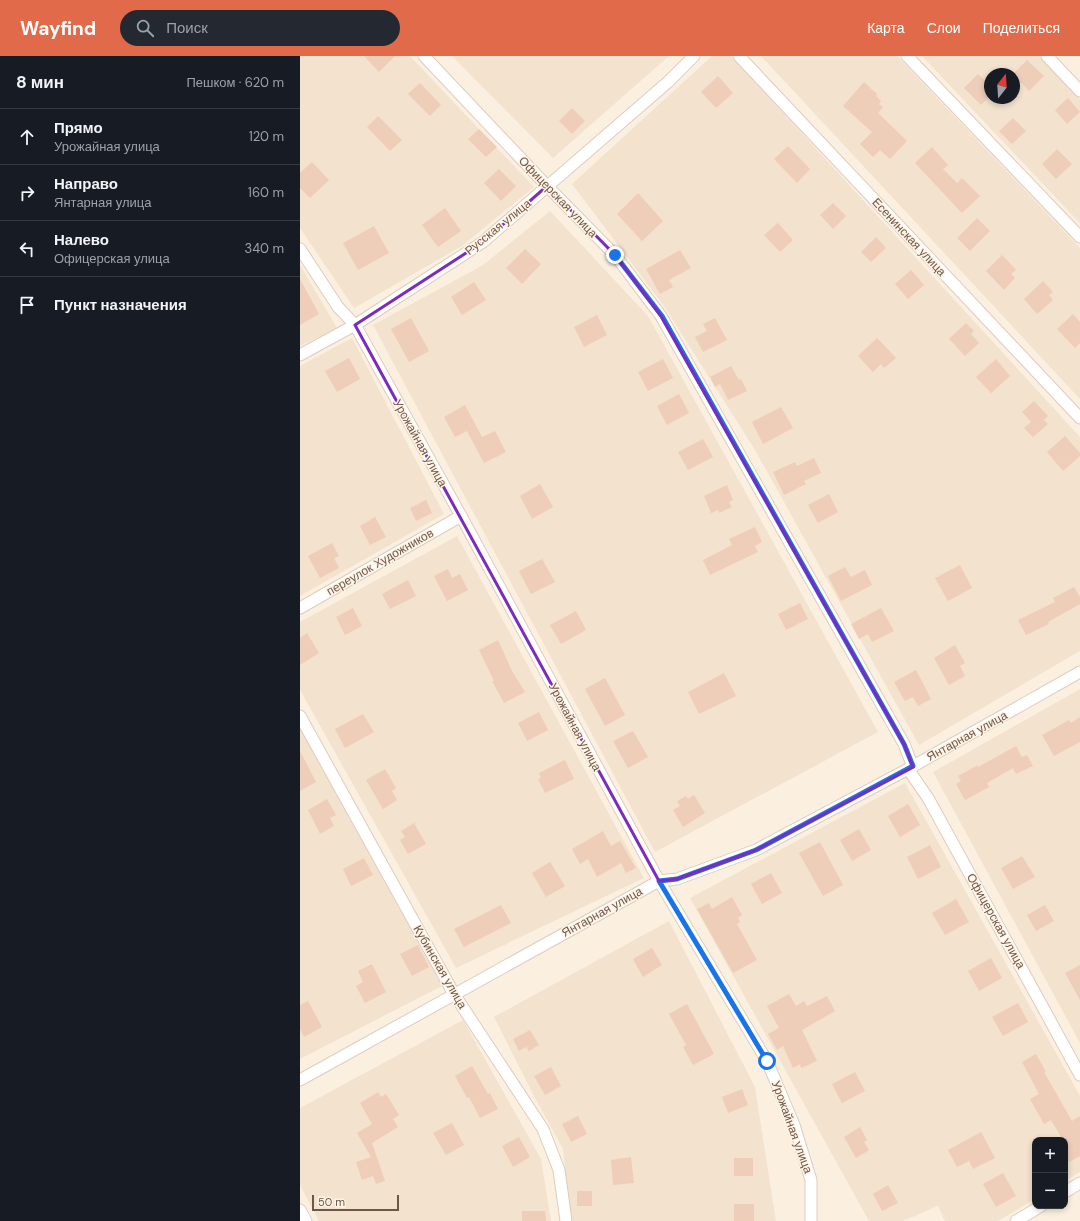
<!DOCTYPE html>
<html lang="ru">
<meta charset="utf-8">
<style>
body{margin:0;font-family:"DM Sans",sans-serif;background:#242831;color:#f1f3f6}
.controls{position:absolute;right:12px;bottom:12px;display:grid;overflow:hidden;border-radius:8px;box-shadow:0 2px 6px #0003}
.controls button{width:36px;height:36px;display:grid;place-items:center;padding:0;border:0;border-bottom:1px solid #363941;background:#171b24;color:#f1f3f6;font:20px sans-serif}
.compass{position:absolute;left:684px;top:12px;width:36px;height:36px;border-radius:50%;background:#171b24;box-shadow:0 2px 6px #0003;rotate:17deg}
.scale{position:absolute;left:12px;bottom:10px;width:87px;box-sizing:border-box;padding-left:4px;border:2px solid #705649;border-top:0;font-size:11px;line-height:14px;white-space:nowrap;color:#705649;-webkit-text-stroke:3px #fef4e5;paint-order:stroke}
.stop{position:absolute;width:12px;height:12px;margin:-9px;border:3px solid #1a73e8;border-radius:50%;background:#fff}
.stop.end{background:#1a73e8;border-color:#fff;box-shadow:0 1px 4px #0008}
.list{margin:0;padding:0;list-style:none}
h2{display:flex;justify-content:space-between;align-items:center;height:52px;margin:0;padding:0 16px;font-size:17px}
h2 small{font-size:13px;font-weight:400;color:#9ea1a6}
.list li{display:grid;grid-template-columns:26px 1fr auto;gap:12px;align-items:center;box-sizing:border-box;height:56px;padding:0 16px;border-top:1px solid #363941}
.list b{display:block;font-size:15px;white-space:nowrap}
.list p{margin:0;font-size:13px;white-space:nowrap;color:#9ea1a6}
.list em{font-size:13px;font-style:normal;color:#9ea1a6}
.icon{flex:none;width:22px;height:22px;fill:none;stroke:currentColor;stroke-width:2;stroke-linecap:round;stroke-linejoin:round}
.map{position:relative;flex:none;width:780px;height:1165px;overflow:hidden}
header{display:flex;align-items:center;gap:24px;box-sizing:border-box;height:56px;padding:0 20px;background:#e06a49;color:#fff}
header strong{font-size:19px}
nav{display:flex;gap:22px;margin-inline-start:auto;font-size:14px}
.search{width:280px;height:36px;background:#242831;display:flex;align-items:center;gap:10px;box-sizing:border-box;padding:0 14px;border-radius:22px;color:#9ea1a6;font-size:15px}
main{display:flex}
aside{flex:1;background:#171b24}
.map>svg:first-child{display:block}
.residential{fill:#f2e2ce;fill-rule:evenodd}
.building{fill:#efceb9}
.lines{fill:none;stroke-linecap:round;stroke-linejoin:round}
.minor-casing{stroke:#deccbc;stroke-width:13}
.minor{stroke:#fff;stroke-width:11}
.route{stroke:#1a73e8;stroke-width:5}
.marked{fill:none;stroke:#7b2cbf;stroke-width:3;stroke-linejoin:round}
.labels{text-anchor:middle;stroke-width:3;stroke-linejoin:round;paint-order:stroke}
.street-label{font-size:12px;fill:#705649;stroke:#fef4e5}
</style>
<header>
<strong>Wayfind</strong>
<div class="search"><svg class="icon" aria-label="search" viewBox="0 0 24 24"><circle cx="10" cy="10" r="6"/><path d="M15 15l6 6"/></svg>Поиск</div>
<nav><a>Карта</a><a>Слои</a><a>Поделиться</a></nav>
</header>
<main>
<aside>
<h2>8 мин<small>Пешком · 620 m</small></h2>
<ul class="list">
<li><svg class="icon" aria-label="ahead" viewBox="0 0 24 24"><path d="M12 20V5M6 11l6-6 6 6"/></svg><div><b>Прямо</b><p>Урожайная улица</p></div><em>120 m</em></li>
<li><svg class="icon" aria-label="right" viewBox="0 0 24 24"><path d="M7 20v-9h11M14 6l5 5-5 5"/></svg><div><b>Направо</b><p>Янтарная улица</p></div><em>160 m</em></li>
<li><svg class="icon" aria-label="left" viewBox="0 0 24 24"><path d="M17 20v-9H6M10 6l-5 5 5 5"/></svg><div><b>Налево</b><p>Офицерская улица</p></div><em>340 m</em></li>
<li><svg class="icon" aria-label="arrive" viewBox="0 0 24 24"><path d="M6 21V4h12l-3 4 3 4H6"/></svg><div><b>Пункт назначения</b></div></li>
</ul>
</aside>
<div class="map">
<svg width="780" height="1165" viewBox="0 0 780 1165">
<rect width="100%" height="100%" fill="#fbf0e0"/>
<g class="residential">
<path d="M 0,0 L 110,0 L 234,131 L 162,190 L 54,252 L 0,172 Z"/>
<path d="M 152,0 L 369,0 L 253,102 Z"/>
<path d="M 412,0 L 431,0 L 780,381 L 780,595 L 619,689 L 455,394 L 364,250 L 272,128 Z"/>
<path d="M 461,0 L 597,0 L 780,192 L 780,343 Z"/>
<path d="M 622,0 L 739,0 L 780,43 L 780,167 ZM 690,18 L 714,18 L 714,42 L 690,42 Z"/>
<path d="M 250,155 L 348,260 L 578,676 L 355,796 L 73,269 L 183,209 Z"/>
<path d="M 0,209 L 37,272 L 0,290 Z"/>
<path d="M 52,282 L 144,458 L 0,540 L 0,310 Z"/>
<path d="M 157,480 L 344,822 L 156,912 L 0,634 L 0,566 Z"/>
<path d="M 780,633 L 780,987 L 633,716 Z"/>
<path d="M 0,673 L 142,930 L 0,1003 Z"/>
<path d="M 605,727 L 780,1040 L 780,1116 L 765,1125 L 765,1084 L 735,1084 L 735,1143 L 698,1165 L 645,1165 L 638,1150 L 603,1165 L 569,1165 L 390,842 Z"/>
<path d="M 369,865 L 455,1031 L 476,1165 L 271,1165 L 263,1093 L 235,1042 L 194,961 Z"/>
<path d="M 163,964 L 241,1103 L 251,1165 L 19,1165 L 0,1129 L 0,1052 Z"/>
</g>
<g class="building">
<path d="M 64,0 L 95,0 L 79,16 Z"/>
<path d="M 727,4 L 744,20 L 729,35 L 713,18 Z"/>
<path d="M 678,18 L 690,29 L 690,40 L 681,49 L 664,32 Z"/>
<path d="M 418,20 L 433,37 L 416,52 L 401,36 Z"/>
<path d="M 564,26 L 577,38 L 576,40 L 581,45 L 579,48 L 583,51 L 578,57 L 607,85 L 590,103 L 580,94 L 573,101 L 560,88 L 572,76 L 543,50 Z"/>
<path d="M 120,27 L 141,49 L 130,60 L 108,38 Z"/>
<path d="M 768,42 L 780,56 L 767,68 L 755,54 Z"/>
<path d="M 272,52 L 285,65 L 272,78 L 259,65 Z"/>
<path d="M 78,60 L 102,84 L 90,95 L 67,71 Z"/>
<path d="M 713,62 L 726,75 L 712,88 L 699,75 Z"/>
<path d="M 179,73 L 197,91 L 186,101 L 168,83 Z"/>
<path d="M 488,90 L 510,113 L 497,127 L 474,103 Z"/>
<path d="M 632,91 L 648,109 L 643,113 L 657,127 L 662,122 L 680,140 L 662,157 L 615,107 Z"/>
<path d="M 757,93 L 772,108 L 756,123 L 742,108 Z"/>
<path d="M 12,106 L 29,124 L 10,142 L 0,132 L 0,117 Z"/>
<path d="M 199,113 L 216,130 L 201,145 L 184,127 Z"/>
<path d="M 338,137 L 363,165 L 342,185 L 317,158 Z"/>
<path d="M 533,147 L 546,160 L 533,173 L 520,159 Z"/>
<path d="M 145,152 L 161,175 L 138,191 L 122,169 Z"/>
<path d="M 677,162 L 690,175 L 670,195 L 657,182 Z"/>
<path d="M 478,167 L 493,184 L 480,196 L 464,179 Z"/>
<path d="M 74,170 L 89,197 L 58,214 L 43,187 Z"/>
<path d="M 576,181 L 586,192 L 571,206 L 561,196 Z"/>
<path d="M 225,193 L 241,208 L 222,228 L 206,212 Z"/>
<path d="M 380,194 L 391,212 L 369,224 L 373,231 L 360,238 L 346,213 Z"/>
<path d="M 702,199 L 716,214 L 711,218 L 715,222 L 704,234 L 686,215 Z"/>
<path d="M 611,214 L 624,229 L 608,243 L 595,228 Z"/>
<path d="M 0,223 L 19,258 L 0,269 Z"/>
<path d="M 743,225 L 753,236 L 749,239 L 753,244 L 737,258 L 724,243 Z"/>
<path d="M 174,226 L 186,244 L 162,259 L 151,241 Z"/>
<path d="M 773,258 L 780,266 L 780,287 L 775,292 L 757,273 Z"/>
<path d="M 297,259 L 307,279 L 284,291 L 274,271 Z"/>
<path d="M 111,262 L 129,295 L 109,306 L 91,273 Z"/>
<path d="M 415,262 L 427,284 L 403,296 L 395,281 L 407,275 L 403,268 Z"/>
<path d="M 666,267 L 674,275 L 671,278 L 679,287 L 665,300 L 649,283 Z"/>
<path d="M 577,282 L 596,302 L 584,312 L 581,308 L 573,316 L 558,300 Z"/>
<path d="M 49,302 L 60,323 L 37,336 L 25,315 Z"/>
<path d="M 363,303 L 373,322 L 348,335 L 338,316 Z"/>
<path d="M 696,303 L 710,320 L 691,337 L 676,321 Z"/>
<path d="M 431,310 L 439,324 L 441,323 L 447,335 L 428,344 L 420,328 L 415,331 L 410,321 Z"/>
<path d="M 379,338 L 389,357 L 367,369 L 357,350 Z"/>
<path d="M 734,345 L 748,360 L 744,364 L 748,368 L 733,381 L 724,372 L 731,366 L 722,356 Z"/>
<path d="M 165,349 L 182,381 L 195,375 L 206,396 L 184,407 L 167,375 L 155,381 L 144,361 Z"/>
<path d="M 481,351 L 493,372 L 463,388 L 452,366 Z"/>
<path d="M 765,380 L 780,397 L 780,400 L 763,415 L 747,396 Z"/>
<path d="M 403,383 L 413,401 L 388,414 L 378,396 Z"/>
<path d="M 514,402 L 521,417 L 504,425 L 506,428 L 484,439 L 473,416 L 495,406 L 497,410 Z"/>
<path d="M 240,428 L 253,451 L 232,463 L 220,440 Z"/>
<path d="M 427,429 L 433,444 L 429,446 L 432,451 L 419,457 L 418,454 L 411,457 L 404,440 Z"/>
<path d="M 529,438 L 538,456 L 518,467 L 508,449 Z"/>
<path d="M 126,444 L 132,457 L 116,465 L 110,452 Z"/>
<path d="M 75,461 L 86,481 L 70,489 L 60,470 Z"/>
<path d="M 455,471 L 462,486 L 455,490 L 458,496 L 410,519 L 403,504 L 432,489 L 429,483 Z"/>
<path d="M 32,487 L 39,500 L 34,502 L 39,512 L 20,522 L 8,500 Z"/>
<path d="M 242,503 L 255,526 L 231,538 L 219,515 Z"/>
<path d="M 660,509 L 672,532 L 648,545 L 635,522 Z"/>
<path d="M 545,511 L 551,521 L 565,514 L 572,529 L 541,545 L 528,520 Z"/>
<path d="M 148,513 L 152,522 L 160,518 L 168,534 L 147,545 L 134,520 Z"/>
<path d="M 108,524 L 116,540 L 90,553 L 82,538 Z"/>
<path d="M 774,531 L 780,541 L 780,548 L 748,566 L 749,568 L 726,579 L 718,564 L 755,546 L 753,542 Z"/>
<path d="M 500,547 L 508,563 L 486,574 L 478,558 Z"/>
<path d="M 53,552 L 62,570 L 45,579 L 36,561 Z"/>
<path d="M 581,552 L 594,575 L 572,586 L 568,578 L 559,583 L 551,568 Z"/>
<path d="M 276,555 L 286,574 L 261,588 L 250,569 Z"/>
<path d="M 7,577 L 19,597 L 0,609 L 0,582 Z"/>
<path d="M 198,584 L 212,615 L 225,636 L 204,647 L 192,625 L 194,625 L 179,594 Z"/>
<path d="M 655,589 L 665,607 L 660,610 L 665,620 L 649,629 L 634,602 Z"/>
<path d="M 616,614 L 631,643 L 618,650 L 613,641 L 605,645 L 594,626 Z"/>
<path d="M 424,617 L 436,640 L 399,658 L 388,636 Z"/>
<path d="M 305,622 L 325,659 L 305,670 L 285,633 Z"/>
<path d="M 239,656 L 248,674 L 227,685 L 218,667 Z"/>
<path d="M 63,658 L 74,676 L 45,692 L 35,673 Z"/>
<path d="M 780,661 L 780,686 L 754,700 L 742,679 L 769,664 L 771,667 Z"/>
<path d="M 333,675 L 348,701 L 328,712 L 313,685 Z"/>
<path d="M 716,690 L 722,701 L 727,699 L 733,710 L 716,718 L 713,712 L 687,727 L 689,731 L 665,744 L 656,728 L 661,725 L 658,720 L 678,709 L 678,711 Z"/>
<path d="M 0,695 L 16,726 L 0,735 Z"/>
<path d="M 265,704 L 274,723 L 245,737 L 238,723 L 241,722 L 239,717 Z"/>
<path d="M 85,713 L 96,732 L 92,735 L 97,744 L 83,753 L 66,724 Z"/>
<path d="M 394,739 L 405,757 L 383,771 L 373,754 L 380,750 L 377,745 L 386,740 L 388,743 Z"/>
<path d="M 27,743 L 36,759 L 30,762 L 34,770 L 20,778 L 8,754 Z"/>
<path d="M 608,748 L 620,769 L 600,781 L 588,760 Z"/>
<path d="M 114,767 L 126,788 L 108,798 L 100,784 L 105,781 L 101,775 Z"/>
<path d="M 559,773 L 571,794 L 552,805 L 540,784 Z"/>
<path d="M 303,775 L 311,790 L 320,785 L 336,812 L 326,817 L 321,807 L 297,821 L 288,803 L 280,808 L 272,793 Z"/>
<path d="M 520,786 L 543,829 L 523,840 L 499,797 Z"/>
<path d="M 630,789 L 641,811 L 618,823 L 607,801 Z"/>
<path d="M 722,800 L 735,821 L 713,833 L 701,812 Z"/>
<path d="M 64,802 L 73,819 L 51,830 L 43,813 Z"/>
<path d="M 250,806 L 265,830 L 246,841 L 232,817 Z"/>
<path d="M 471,817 L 482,837 L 462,848 L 451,828 Z"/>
<path d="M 432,841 L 442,859 L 438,862 L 440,866 L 437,868 L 457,904 L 433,917 L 397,853 L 409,847 L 412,853 Z"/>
<path d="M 656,843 L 669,866 L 645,879 L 632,857 Z"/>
<path d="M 201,849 L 211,867 L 164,891 L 154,873 Z"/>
<path d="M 745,849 L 754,865 L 736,875 L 727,859 Z"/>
<path d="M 118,889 L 129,911 L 112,920 L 100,898 Z"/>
<path d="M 352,892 L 362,909 L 343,921 L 333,903 Z"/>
<path d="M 691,902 L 702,922 L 679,935 L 668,915 Z"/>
<path d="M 72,908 L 86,936 L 65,947 L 56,930 L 63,926 L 58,915 Z"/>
<path d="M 780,909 L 780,944 L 765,917 Z"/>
<path d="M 489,938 L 496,950 L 504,945 L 507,950 L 527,940 L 535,955 L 502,974 L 517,1005 L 501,1012 L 500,1008 L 493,1012 L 483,990 L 477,994 L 468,978 L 479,972 L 467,950 Z"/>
<path d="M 8,945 L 22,971 L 4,981 L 0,973 L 0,949 Z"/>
<path d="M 718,947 L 728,966 L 703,980 L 692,961 Z"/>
<path d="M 387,948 L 414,998 L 393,1009 L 383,991 L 386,989 L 369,958 Z"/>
<path d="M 230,974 L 239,989 L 229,995 L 226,991 L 219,995 L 213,983 Z"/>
<path d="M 736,998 L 746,1016 L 744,1016 L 772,1065 L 780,1060 L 780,1100 L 769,1106 L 765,1099 L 765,1084 L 763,1084 L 751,1064 L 744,1068 L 730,1043 L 739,1038 L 722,1006 Z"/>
<path d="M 172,1010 L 188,1038 L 190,1037 L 198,1053 L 180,1062 L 169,1041 L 167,1042 L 155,1020 Z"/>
<path d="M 251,1011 L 261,1030 L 245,1039 L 234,1020 Z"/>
<path d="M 555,1016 L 565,1035 L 542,1047 L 532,1028 Z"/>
<path d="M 442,1033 L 448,1049 L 428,1057 L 422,1041 Z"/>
<path d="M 78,1036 L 81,1041 L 86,1038 L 99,1059 L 93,1063 L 98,1071 L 72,1087 L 85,1125 L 76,1128 L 73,1120 L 62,1124 L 56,1106 L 71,1101 L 57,1077 L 72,1068 L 60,1047 Z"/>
<path d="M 278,1060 L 287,1078 L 271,1086 L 262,1068 Z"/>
<path d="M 152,1067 L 164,1089 L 146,1099 L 133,1077 Z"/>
<path d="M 560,1071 L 567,1084 L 564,1086 L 569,1094 L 556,1102 L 544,1081 Z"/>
<path d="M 681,1076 L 695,1102 L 673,1113 L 669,1105 L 657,1111 L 648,1094 Z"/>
<path d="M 219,1081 L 230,1101 L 213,1111 L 202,1090 Z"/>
<path d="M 331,1101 L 334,1127 L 313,1129 L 311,1104 Z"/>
<rect x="434" y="1102" width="19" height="18"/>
<path d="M 703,1117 L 716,1140 L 696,1151 L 683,1128 Z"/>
<path d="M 588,1129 L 598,1147 L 582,1155 L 573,1138 Z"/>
<rect x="277" y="1135" width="15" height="15"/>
<rect x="434" y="1148" width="20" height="17"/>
<path d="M 222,1155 L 245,1155 L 246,1165 L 222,1165 Z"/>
</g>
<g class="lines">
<g class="minor-casing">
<g id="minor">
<path d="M 124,0 L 247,130 L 315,199 L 361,260 L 604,688 L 613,711"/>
<path d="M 439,0 L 780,362"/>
<path d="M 607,0 L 780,181"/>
<path d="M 747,0 L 780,35"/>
<path d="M 0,193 L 38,251 L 55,269 L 161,460 L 359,825 L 467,1005 L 494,1069 L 511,1124 L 511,1165"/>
<path d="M 0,299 L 55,269 L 183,186 L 368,26 L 394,0"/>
<path d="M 0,552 L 161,460"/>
<path d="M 0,660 L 154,938 L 243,1073 L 259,1114 L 266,1165"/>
<path d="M 608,713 L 628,742 L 780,1019"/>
<path d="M 0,1024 L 359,825 L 377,823 L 456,794 L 608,713 L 780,616"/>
<path d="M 765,1136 L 780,1127"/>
<path d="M 0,1154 L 6,1165"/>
<path d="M 716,1165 L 741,1150"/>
</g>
</g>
<use href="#minor" class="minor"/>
</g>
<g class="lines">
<path class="route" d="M 315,199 L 362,260 L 604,688 L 613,710 L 456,794 L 377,823 L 359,825 L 467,1005"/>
</g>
<path class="marked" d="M 247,130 L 315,199 L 361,260 L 604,688 L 613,711 L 456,794 L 377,823 L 359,825 L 55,269 L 183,186 Z"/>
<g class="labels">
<g class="street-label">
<text transform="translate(258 141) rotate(46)" y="4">Офицерская улица</text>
<text transform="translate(198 171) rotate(-39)" y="4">Русская улица</text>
<text transform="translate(609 181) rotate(47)" y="4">Есенинская улица</text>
<text transform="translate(120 387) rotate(61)" y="4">Урожайная улица</text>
<text transform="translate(80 506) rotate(-30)" y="4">переулок Художников</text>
<text transform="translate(275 671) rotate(62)" y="4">Урожайная улица</text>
<text transform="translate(667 680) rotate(-29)" y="4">Янтарная улица</text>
<text transform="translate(302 856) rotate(-29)" y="4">Янтарная улица</text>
<text transform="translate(696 865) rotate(61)" y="4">Офицерская улица</text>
<text transform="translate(140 911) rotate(60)" y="4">Кубинская улица</text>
<text transform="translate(492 1071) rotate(70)" y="4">Урожайная улица</text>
</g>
</g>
</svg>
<div class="controls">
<button>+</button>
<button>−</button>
</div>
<svg class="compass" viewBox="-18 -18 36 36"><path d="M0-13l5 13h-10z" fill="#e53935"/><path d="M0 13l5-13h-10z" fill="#9ea1a6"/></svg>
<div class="scale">50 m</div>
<div class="stop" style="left:467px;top:1005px"></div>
<div class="stop end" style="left:315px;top:199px"></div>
</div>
</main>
